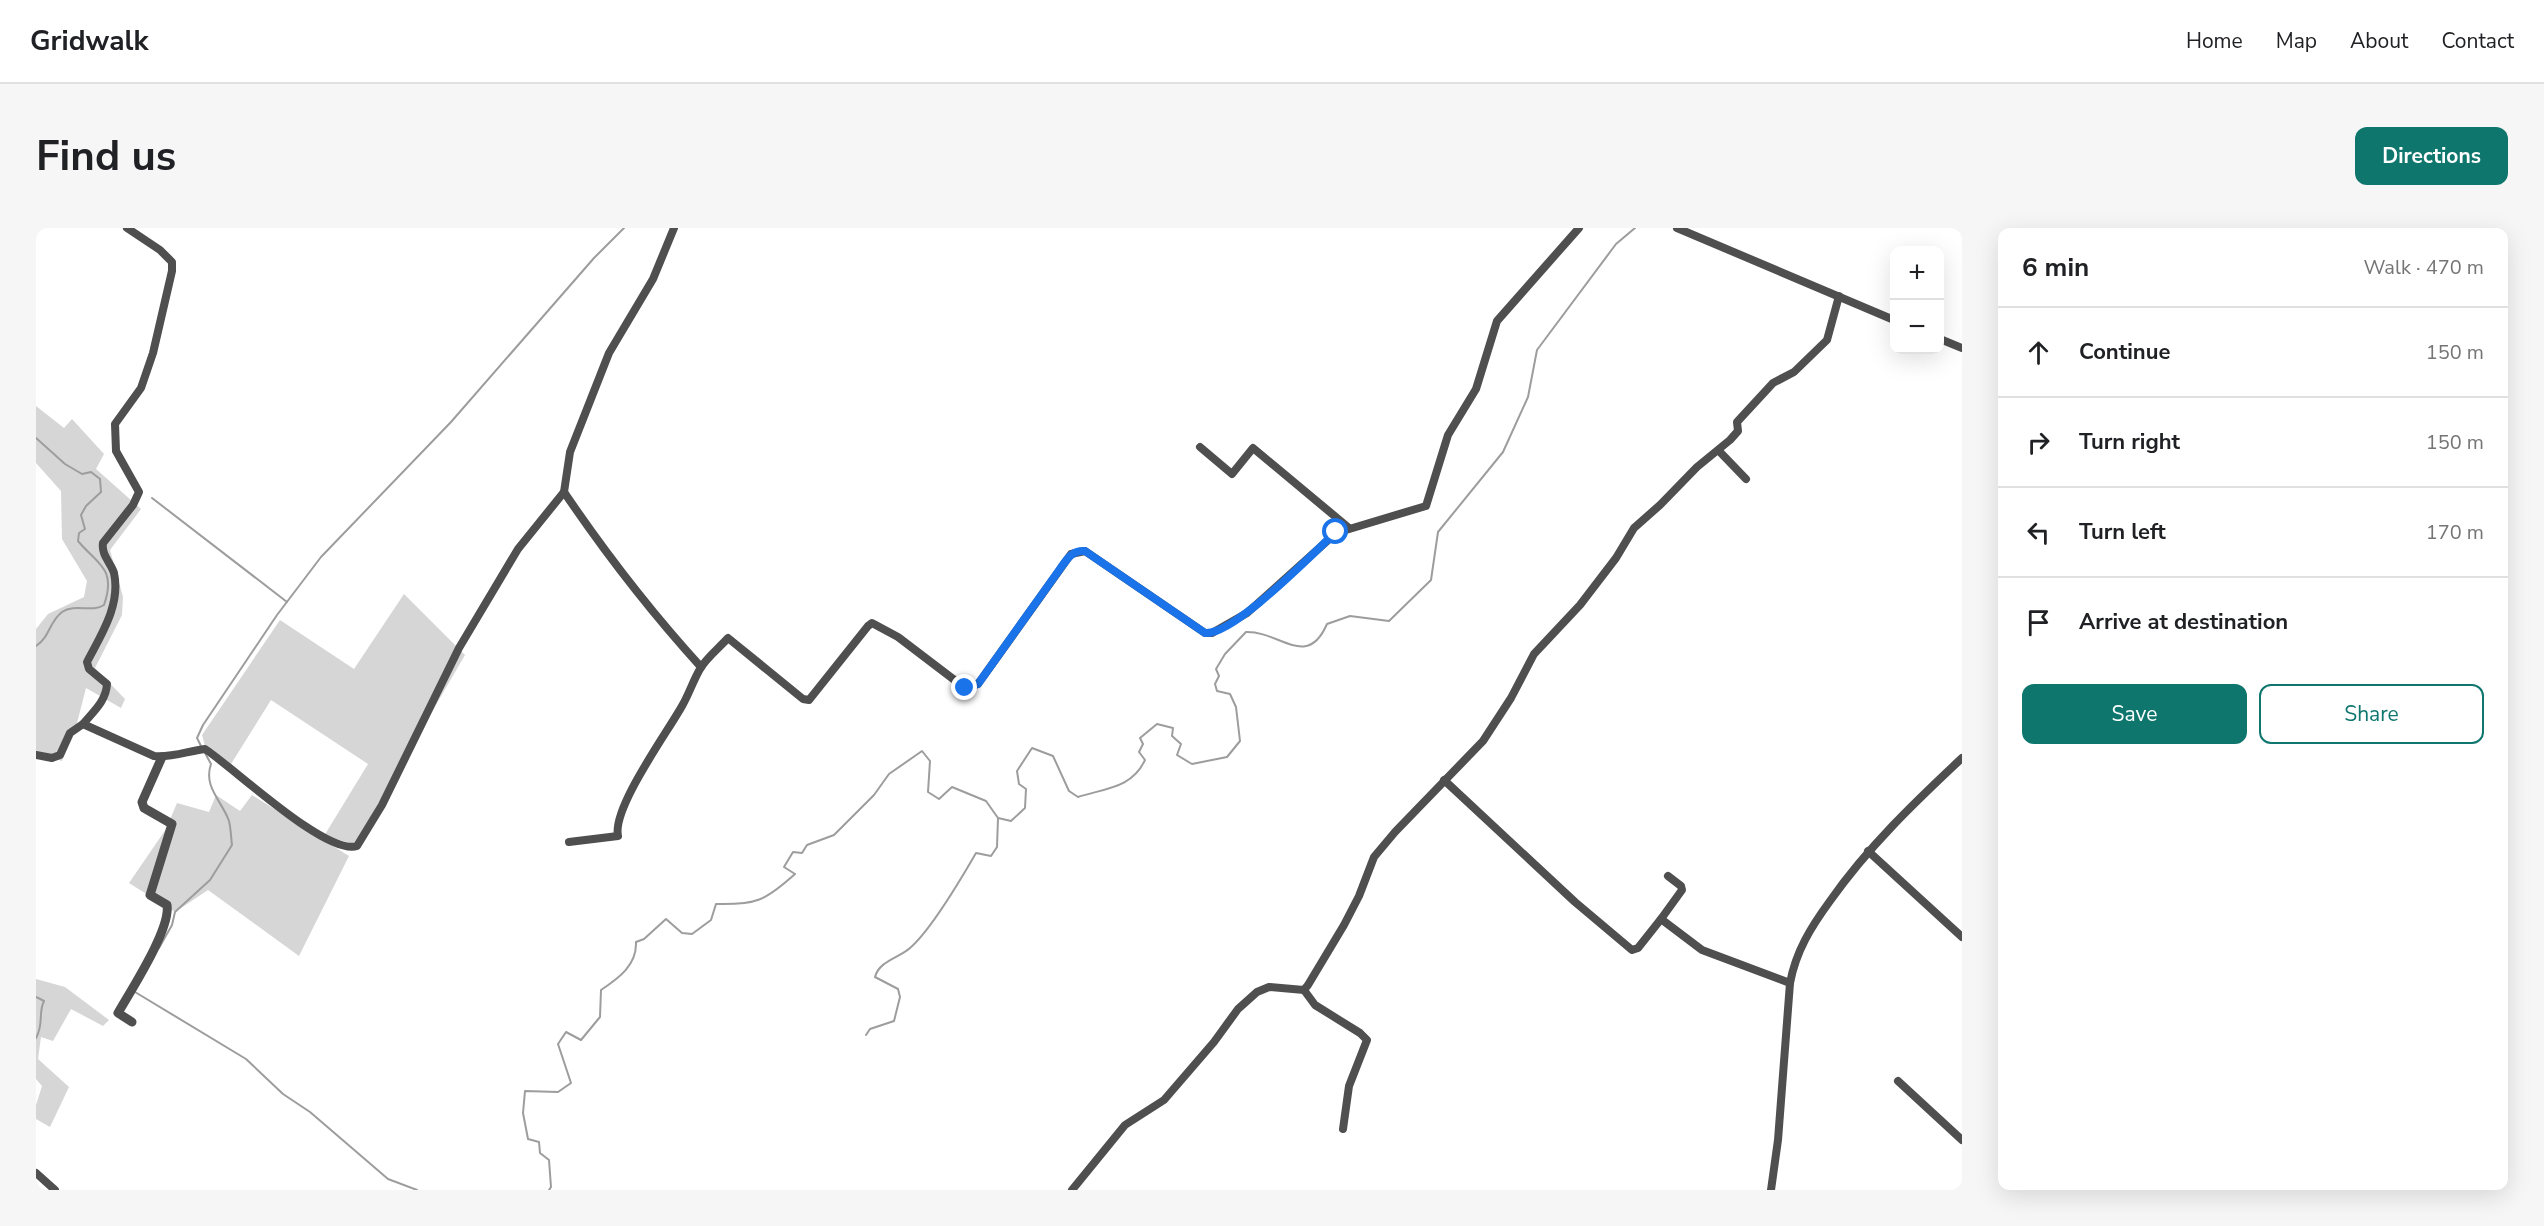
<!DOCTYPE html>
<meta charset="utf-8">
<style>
body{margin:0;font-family:"Nunito Sans",sans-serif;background:#f6f6f6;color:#202124}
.controls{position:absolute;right:18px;top:18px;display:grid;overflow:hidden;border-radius:12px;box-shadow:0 6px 24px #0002}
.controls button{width:54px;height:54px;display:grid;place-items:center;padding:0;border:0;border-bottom:2px solid #e0e0e0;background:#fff;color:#202124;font:30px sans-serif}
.stop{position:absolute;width:18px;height:18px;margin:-14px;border:4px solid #1a73e8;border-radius:50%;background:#fff}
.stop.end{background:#1a73e8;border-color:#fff;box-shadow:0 2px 6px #0008}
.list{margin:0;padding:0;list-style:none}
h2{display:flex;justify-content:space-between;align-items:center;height:78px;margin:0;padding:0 24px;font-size:26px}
h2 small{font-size:20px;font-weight:400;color:#757577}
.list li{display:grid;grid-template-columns:39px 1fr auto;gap:18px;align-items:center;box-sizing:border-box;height:90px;padding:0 24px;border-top:2px solid #e0e0e0}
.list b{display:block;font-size:22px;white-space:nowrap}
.list em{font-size:20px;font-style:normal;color:#757577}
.actions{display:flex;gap:12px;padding:18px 24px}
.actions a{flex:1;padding:14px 0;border:2px solid #0f766e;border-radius:12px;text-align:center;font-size:21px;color:#0f766e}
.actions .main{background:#0f766e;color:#fff}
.icon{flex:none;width:33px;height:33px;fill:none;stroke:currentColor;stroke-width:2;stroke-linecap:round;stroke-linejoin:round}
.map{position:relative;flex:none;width:1926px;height:962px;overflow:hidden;border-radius:12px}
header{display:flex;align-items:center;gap:36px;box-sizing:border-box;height:84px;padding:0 30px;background:#fff;border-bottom:2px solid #e0e0e0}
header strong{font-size:28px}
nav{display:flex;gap:33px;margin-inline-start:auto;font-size:21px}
.intro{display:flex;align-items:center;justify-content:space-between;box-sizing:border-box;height:144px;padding:0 36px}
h1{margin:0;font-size:42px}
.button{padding:15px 27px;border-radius:12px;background:#0f766e;color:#fff;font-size:21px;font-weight:700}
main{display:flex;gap:36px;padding:0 36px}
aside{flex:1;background:#fff;border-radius:12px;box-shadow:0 6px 24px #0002}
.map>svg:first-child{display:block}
.green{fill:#d6d6d6}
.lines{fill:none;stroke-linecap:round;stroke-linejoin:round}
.stream{stroke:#9d9d9d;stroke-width:2}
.minor{stroke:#4f4f4f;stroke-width:8}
.tertiary{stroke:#4f4f4f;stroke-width:9}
.route{stroke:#1a73e8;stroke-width:8}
</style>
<header>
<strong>Gridwalk</strong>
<nav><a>Home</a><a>Map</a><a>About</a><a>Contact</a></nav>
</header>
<div class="intro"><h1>Find us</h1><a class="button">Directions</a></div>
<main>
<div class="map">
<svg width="1926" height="962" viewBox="0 0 1926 962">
<rect width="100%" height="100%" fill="#fff"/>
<g class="green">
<path d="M 0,178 L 28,200 L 36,191 L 68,226 L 60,241 L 105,281 L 74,322 L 87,369 L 86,387 L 59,440 L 89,471 L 85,480 L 50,460 L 40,499 L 26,533 L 0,525 L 0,401 L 12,386 L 48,369 L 51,353 L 26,311 L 25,263 L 0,235 Z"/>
<path d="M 368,366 L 429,427 L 319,616 L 288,608 L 332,536 L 235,472 L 195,536 L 169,518 L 166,507 L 244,392 L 318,441 Z"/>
<path d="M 180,567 L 204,583 L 216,567 L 313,628 L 263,728 L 172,662 L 139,684 L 93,655 L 130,601 L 141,575 L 173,584 Z"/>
<path d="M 0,751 L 29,759 L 73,792 L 67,798 L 35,781 L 17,813 L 5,809 L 2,831 L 33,859 L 14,899 L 0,891 L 0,877 L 6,858 L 0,851 Z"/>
</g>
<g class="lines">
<g class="stream">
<path d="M 0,210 L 29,236 L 46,246 L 55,244 L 64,251 L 65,264 L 50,278 L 45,287 L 49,301 L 43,305 L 42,313 C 61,336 81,340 68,377 C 56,385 39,375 26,384 C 13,394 14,409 0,418"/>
<path d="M 116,270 L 251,374"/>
<path d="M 166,520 L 161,510 L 167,497 L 241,387 L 285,329 L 415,194 L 558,30 L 588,0"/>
<path d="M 123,720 L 136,697 L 139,684 L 174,652 L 196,617 C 195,610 195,601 193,593 C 186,573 167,559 175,536 L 169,525"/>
<path d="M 99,764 L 210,831 L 247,866 L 274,884 L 352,951 L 381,962"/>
<path d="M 0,769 L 8,773 C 2,785 8,796 0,810"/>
<path d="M 830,807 L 834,801 L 858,793 L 864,769 L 862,761 L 839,749 C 843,733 863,730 874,720 C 896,701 925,651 940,625 L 955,628 L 961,619 L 962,590"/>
<path d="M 513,962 L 515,959 L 513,932 L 504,925 L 503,914 L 492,911 L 487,885 L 489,863 L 522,864 L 535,855 L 522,816 L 530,804 L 545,812 L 564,789 L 565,762 C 583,750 601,737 600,714 L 608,711 L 630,691 L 646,705 L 656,706 L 675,692 L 680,676 C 720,677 729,673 759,646 L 748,639 L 757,624 L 766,625 L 771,617 L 798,607 L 838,567 L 853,546 L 886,523 L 894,533 L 892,564 L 903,571 L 916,559 L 950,573 L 962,590 L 975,593 L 989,580 L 990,561 L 983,556 L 981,543 L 996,520 L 1017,528 L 1033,563 L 1042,569 C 1070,560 1096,560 1109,532 L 1103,524 L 1107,516 L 1104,510 L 1121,496 L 1137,500 L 1136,508 L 1145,516 L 1141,527 L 1156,536 L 1191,529 L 1204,513 L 1200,479 L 1194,466 L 1181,463 L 1179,456 L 1183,448 L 1180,441 L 1189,426 L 1210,404 C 1244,403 1271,442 1291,396 L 1314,388 L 1353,393 L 1395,352 L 1402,304 L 1467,224 L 1492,169 L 1501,122 L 1580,16 L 1599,0"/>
</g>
<g class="minor">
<path d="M 1641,0 L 1858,92"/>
<path d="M 1904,111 L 1926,120"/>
<path d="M 1164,219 L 1196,246 L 1217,220 L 1313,300"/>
<path d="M 1683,223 L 1710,251"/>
<path d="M 528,264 C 570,326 615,384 665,439"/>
<path d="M 47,496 C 58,483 70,473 71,456 L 53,441 L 51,434 C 65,407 85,377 78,345 C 75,335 65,327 67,315 L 97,277 L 103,264 L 80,223 L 79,196 L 105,160 L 117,125 L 136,43 L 136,34 L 124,22 L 91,0"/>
<path d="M 0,527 L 16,530 L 24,527 L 34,505 L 47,496 L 118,528 C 135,530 152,523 169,521 C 197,539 290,628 321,618 L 346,577 L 423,420 L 482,321 L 528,264 L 534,224 L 573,125 L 617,51 L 638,0"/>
<path d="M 1408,552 L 1539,674 L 1596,722 L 1602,720 L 1625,691 L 1666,722 L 1754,755"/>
<path d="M 533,614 L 582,608 C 576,580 631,505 646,478 C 653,466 657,453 664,441 C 670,430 683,420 692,410 L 767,471 L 773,472 L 832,398 L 836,395 L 862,409 L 929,460 L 942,456 L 1035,326 L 1049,323 L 1169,405 L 1176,405 L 1211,385 L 1300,305 L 1390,278 L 1412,207 L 1440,161 L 1461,93 L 1543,0"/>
<path d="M 1832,623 L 1926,709"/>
<path d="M 1625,691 L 1646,662 L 1645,658 L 1632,648"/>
<path d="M 1268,762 L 1279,777 L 1324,805 L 1331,812 L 1313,858 L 1307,901"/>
<path d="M 1862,853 L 1926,912"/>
<path d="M 0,945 L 19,962"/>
<path d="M 1036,962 L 1089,897 L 1128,872 L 1178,814 L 1202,781 L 1221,764 L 1233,759 L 1268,762 L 1272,757 L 1308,697 L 1323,668 L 1338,629 L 1359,604 L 1447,513 L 1475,470 L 1498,426 L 1544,377 L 1580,330 L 1598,300 L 1624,277 L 1661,239 L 1694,212 L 1702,203 L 1701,194 L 1737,155 L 1758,144 L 1791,112 L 1803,68"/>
<path d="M 1735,962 L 1742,912 L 1754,755 C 1760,723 1775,699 1794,673 C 1832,619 1878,575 1926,530"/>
</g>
<path class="tertiary" d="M 96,794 L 82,785 C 95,762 135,701 131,677 L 114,667 L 136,596 L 108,580 L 106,574 L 126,529"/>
</g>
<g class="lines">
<path class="route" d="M 929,460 L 942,456 L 1024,341 C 1031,331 1036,322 1049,323 L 1169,405 C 1198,407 1276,326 1300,304"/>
</g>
</svg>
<div class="controls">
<button>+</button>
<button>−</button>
</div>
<div class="stop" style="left:1300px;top:304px"></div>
<div class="stop end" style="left:929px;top:460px"></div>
</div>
<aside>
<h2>6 min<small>Walk · 470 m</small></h2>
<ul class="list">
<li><svg class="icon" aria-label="ahead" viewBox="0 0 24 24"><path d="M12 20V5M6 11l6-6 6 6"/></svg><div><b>Continue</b></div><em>150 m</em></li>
<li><svg class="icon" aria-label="right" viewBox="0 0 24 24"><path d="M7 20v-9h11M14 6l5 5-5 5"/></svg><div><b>Turn right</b></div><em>150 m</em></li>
<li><svg class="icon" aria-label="left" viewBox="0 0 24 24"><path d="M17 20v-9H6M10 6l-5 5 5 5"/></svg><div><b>Turn left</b></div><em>170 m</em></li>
<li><svg class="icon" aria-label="arrive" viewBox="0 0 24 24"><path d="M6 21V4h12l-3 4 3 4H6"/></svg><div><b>Arrive at destination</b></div></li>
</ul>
<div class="actions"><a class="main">Save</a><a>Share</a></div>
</aside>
</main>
